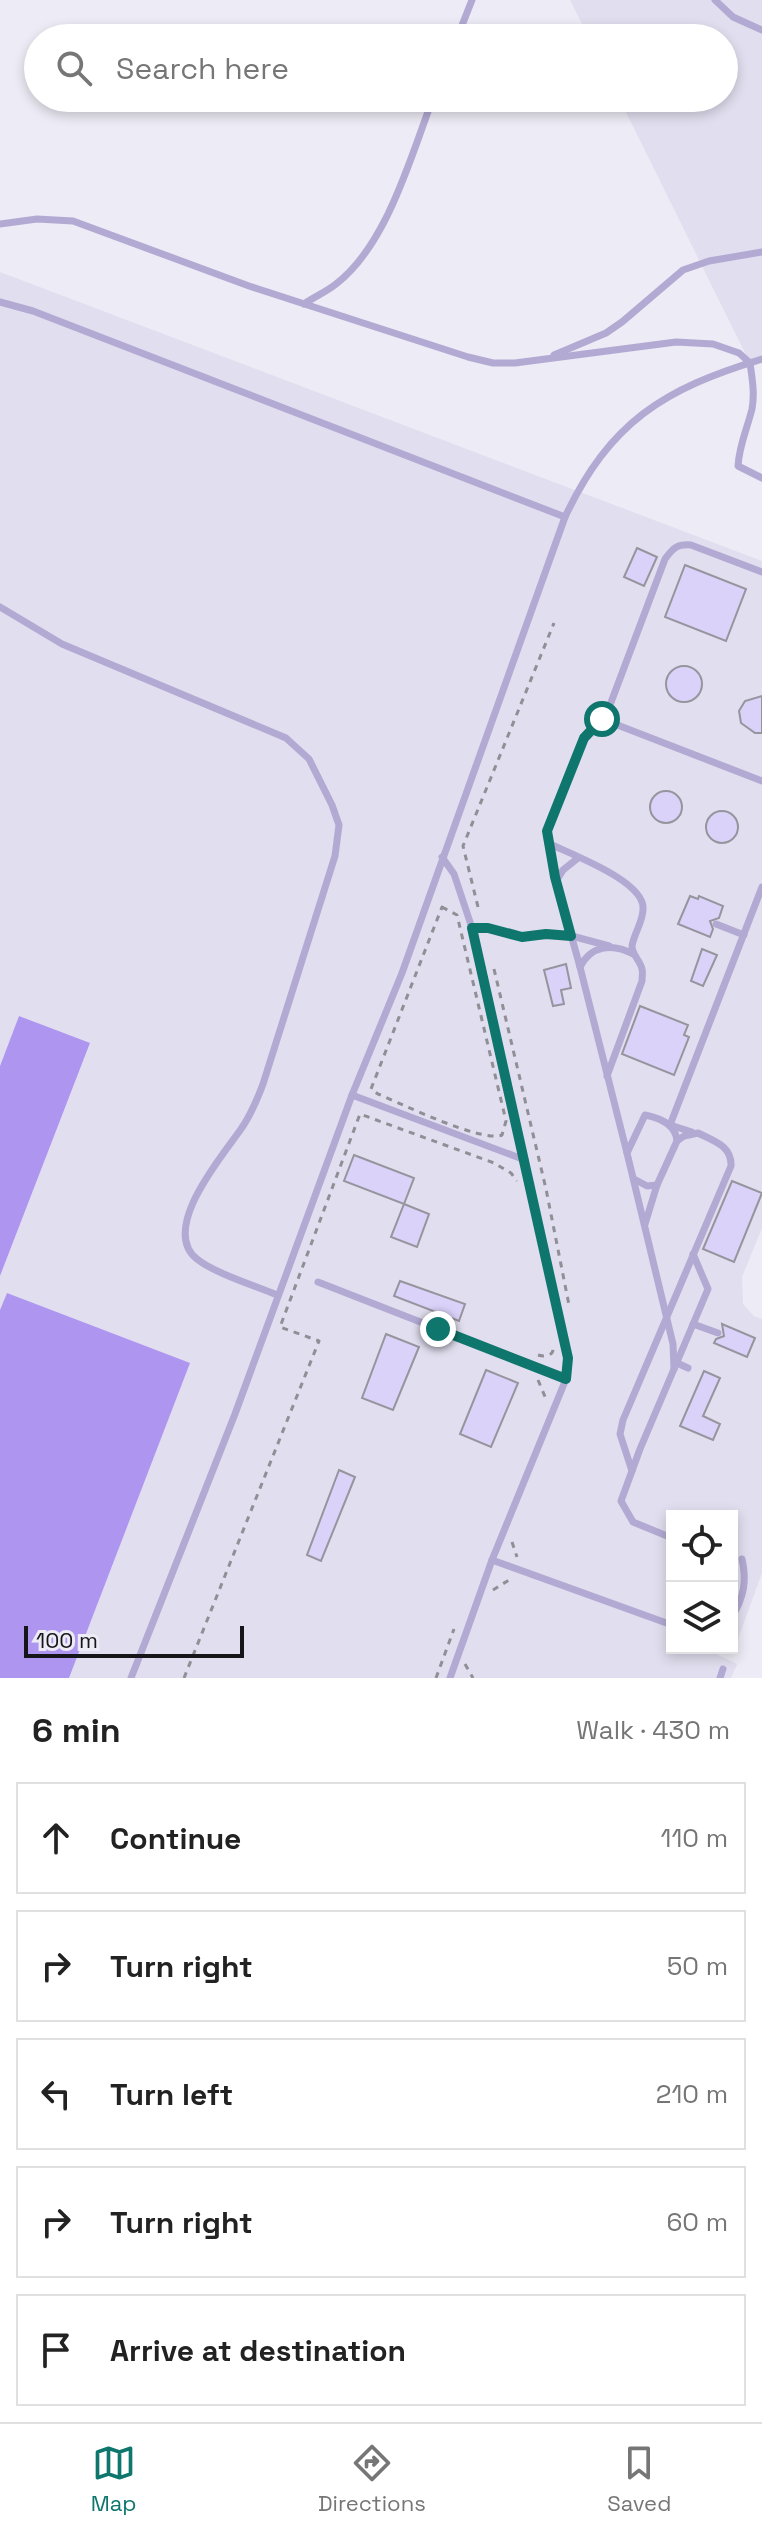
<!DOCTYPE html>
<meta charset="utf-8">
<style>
body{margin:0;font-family:"Space Grotesk",sans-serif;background:#f2f2f2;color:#222}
.controls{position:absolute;right:24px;bottom:24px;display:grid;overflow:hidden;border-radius:0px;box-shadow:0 4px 12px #0003}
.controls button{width:72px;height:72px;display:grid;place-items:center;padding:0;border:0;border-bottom:2px solid #e0e0e0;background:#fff;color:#222;font:40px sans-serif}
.scale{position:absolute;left:24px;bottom:20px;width:220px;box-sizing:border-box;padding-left:8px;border:4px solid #161519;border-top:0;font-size:22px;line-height:28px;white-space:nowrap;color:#161519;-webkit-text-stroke:6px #edebf5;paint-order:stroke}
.stop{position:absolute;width:24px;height:24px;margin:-18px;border:6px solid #0f766e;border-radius:50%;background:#fff}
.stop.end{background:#0f766e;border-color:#fff;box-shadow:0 2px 8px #0008}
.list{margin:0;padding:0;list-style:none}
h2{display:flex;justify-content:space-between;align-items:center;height:104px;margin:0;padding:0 32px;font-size:34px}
h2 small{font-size:26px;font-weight:400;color:#767676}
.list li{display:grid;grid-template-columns:52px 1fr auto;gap:24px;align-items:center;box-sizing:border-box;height:112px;margin:0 16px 16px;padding:0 16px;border:2px solid #e0e0e0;border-radius:0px}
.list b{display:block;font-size:30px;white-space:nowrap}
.list em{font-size:26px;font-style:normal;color:#767676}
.icon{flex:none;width:44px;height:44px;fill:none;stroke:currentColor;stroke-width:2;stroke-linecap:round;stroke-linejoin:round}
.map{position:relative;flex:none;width:762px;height:1678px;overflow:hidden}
.search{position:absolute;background:#fff;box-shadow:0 4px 12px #0003;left:24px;right:24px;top:24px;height:88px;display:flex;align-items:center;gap:20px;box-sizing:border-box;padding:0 28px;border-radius:44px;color:#767676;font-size:30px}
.sheet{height:744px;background:#fff}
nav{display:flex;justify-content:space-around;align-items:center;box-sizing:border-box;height:112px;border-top:2px solid #e0e0e0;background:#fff;font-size:22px;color:#767676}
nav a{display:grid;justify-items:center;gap:4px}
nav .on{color:#0f766e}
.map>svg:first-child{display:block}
.built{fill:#e1deef}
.water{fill:#ae96f0}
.building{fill:#dad2f8;stroke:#96949d;stroke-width:2}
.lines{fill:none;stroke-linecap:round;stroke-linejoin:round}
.path{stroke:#908f96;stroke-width:3;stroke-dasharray:6 6;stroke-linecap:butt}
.lane{stroke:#b3aad3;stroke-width:7}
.route{stroke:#0f766e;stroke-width:10}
</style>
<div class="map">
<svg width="762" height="1678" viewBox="0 0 762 1678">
<rect width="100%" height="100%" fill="#edebf5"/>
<g class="built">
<path d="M 570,0 L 762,0 L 762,359 L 750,363 L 619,98 L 724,98 L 724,38 L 589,38 Z"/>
<path d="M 0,272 L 762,561 L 762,1228 L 742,1277 L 743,1304 L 754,1316 L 762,1319 L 762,1573 L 735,1647 L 732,1648 L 732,1516 L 672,1516 L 672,1648 L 732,1648 L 716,1654 L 737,1664 L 731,1678 L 69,1678 L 189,1364 L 7,1293 L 0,1310 L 0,1276 L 90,1044 L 19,1016 L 0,1066 Z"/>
</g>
<g class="water">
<path d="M 19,1016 L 90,1043 L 0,1276 L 0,1066 Z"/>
<path d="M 7,1293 L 190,1363 L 69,1678 L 0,1678 L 0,1310 Z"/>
</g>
<g class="building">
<path d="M 637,548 L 657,557 L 644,586 L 624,577 Z"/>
<path d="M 685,565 L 746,589 L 726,641 L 665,617 Z"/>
<circle cx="684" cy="684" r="18"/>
<path d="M 762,696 L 762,733 L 755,733 L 741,723 L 739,711 L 745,701 Z"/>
<circle cx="666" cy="807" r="16"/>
<circle cx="722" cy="827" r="16"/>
<path d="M 690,896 L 698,899 L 699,896 L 723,906 L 719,918 L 710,921 L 713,929 L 710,937 L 678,924 Z"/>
<path d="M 702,949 L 717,955 L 703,986 L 691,981 Z"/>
<path d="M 566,964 L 571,988 L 561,990 L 564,1004 L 553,1006 L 544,970 Z"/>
<path d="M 640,1006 L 688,1025 L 684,1035 L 689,1037 L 674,1075 L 622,1054 Z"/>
<path d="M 354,1155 L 414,1178 L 404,1204 L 344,1181 Z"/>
<path d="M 732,1181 L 762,1193 L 734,1262 L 703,1249 Z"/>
<path d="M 404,1204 L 429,1214 L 417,1247 L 391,1237 Z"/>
<path d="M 400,1281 L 465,1304 L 459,1321 L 394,1296 Z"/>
<path d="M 722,1324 L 755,1338 L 747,1357 L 714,1343 L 716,1339 L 724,1336 Z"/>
<path d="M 386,1334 L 419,1347 L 393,1410 L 362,1398 Z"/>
<path d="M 486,1370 L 518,1383 L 491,1447 L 460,1434 Z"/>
<path d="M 704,1371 L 720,1378 L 703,1416 L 720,1424 L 713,1440 L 680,1426 Z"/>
<path d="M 339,1470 L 355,1477 L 321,1561 L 307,1555 Z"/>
</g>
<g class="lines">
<g class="path">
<path d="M 442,907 L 457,915 L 506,1121 L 502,1135 C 482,1143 402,1104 378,1094 L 371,1089 Z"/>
<path d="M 478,907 L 463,846 L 554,623"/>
<path d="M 494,969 L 546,1189 L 569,1305"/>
<path d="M 538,1355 C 544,1357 554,1356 553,1348"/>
<path d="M 538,1380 L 546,1399"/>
<path d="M 512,1542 L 517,1557"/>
<path d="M 493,1590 L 509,1580 L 514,1580"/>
<path d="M 465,1664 L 473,1678"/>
<path d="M 184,1678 L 319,1341 L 280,1327 L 360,1114 L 494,1163 L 511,1173 L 517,1181"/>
<path d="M 436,1678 L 454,1629"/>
</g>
<g class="lane">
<path d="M 715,0 L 733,17 L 762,30"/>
<path d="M 457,38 L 472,0"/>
<path d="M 0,224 L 37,219 L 73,221 L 249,286 L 468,357 L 493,363 L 515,363 L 676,342 L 713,344 L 739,353 L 750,363 C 752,378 755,393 752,409 C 747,429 739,446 738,466 L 762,478"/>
<path d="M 0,302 L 33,311 L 565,517"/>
<path d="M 304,304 C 314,297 326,292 336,284 C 387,245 411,156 433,98"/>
<path d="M 554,355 L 606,333 L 622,322 L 683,270 L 709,261 L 762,252"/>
<path d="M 0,607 L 62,644 L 286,738 L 309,759 L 332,805 L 339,825 L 335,856 L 263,1084 C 257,1100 251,1115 241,1129 C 223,1155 159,1229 197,1259 C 214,1273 256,1286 277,1295"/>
<path d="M 602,719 L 762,781"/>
<path d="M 548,843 C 570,854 645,881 643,909 C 643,922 634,933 632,946 C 632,955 640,960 642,969 C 643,973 642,977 642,981 L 607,1076"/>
<path d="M 442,857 L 454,874 L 472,928 L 568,1358 L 566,1379 L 492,1560 L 450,1678"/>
<path d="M 556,881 L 563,870 L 578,858"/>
<path d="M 716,924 L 744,935"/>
<path d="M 472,928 L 488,928 L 522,937 L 546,934 L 572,936 L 609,946"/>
<path d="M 580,967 L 555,877 L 547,831 L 584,738 L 607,713 L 665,559 C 673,548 677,544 691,545 L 762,572"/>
<path d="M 352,1095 L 525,1160"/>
<path d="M 692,1132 L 670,1125 L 762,887"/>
<path d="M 627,1153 L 580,967 C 591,945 613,943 633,954"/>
<path d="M 634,1179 L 647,1186 L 657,1185"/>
<path d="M 645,1224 L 657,1185 L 677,1141 C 676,1124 660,1118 645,1115 L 627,1153 L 673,1344 L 674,1369"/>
<path d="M 318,1282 L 566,1379"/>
<path d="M 693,1324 L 718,1333"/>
<path d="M 677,1363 L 688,1368"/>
<path d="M 632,1471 L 620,1434 L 623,1420 L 731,1166 C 732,1146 714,1141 698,1133 L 684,1136 L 677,1141"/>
<path d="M 672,1538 L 633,1522 L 621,1501 L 640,1449 L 708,1289 L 693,1254"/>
<path d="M 492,1560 L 672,1625"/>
<path d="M 732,1617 C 744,1597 747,1581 742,1559"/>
<path d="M 131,1678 L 235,1414 L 352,1095 L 402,973 L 565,517 C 610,422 663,389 762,359"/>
<path d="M 720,1678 L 723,1669"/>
</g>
</g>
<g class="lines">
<path class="route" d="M 438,1329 L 566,1379 L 568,1358 L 472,928 L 488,928 L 522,937 L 546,934 L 571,936 L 555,877 L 547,831 L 584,738 L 602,719"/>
</g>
</svg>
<div class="controls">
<button><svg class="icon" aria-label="locate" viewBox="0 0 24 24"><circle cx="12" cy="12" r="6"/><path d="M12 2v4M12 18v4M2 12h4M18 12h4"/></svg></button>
<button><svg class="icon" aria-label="layers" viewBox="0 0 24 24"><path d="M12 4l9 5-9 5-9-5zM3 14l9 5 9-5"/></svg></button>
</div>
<div class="scale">100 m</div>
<div class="stop" style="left:602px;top:719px"></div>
<div class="stop end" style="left:438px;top:1329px"></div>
<div class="search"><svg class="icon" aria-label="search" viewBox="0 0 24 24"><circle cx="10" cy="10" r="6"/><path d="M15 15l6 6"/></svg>Search here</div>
</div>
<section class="sheet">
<h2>6 min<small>Walk · 430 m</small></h2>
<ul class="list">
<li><svg class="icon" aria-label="ahead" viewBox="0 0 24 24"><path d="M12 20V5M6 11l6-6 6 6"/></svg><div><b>Continue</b></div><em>110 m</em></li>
<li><svg class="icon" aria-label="right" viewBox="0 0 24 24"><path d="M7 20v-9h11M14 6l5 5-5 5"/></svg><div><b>Turn right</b></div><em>50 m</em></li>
<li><svg class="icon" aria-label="left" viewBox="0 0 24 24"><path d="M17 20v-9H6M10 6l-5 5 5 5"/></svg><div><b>Turn left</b></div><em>210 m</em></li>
<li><svg class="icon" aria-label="right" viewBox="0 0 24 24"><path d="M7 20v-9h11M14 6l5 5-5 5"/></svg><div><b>Turn right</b></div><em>60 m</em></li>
<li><svg class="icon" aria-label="arrive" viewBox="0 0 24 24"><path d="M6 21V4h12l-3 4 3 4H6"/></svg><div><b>Arrive at destination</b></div></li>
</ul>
</section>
<nav>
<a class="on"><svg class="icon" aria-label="map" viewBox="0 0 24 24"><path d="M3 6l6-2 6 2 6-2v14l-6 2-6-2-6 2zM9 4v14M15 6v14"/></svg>Map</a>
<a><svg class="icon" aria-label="directions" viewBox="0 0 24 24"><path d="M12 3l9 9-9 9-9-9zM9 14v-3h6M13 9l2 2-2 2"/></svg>Directions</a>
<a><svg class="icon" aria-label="saved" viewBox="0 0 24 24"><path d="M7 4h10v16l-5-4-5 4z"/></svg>Saved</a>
</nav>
